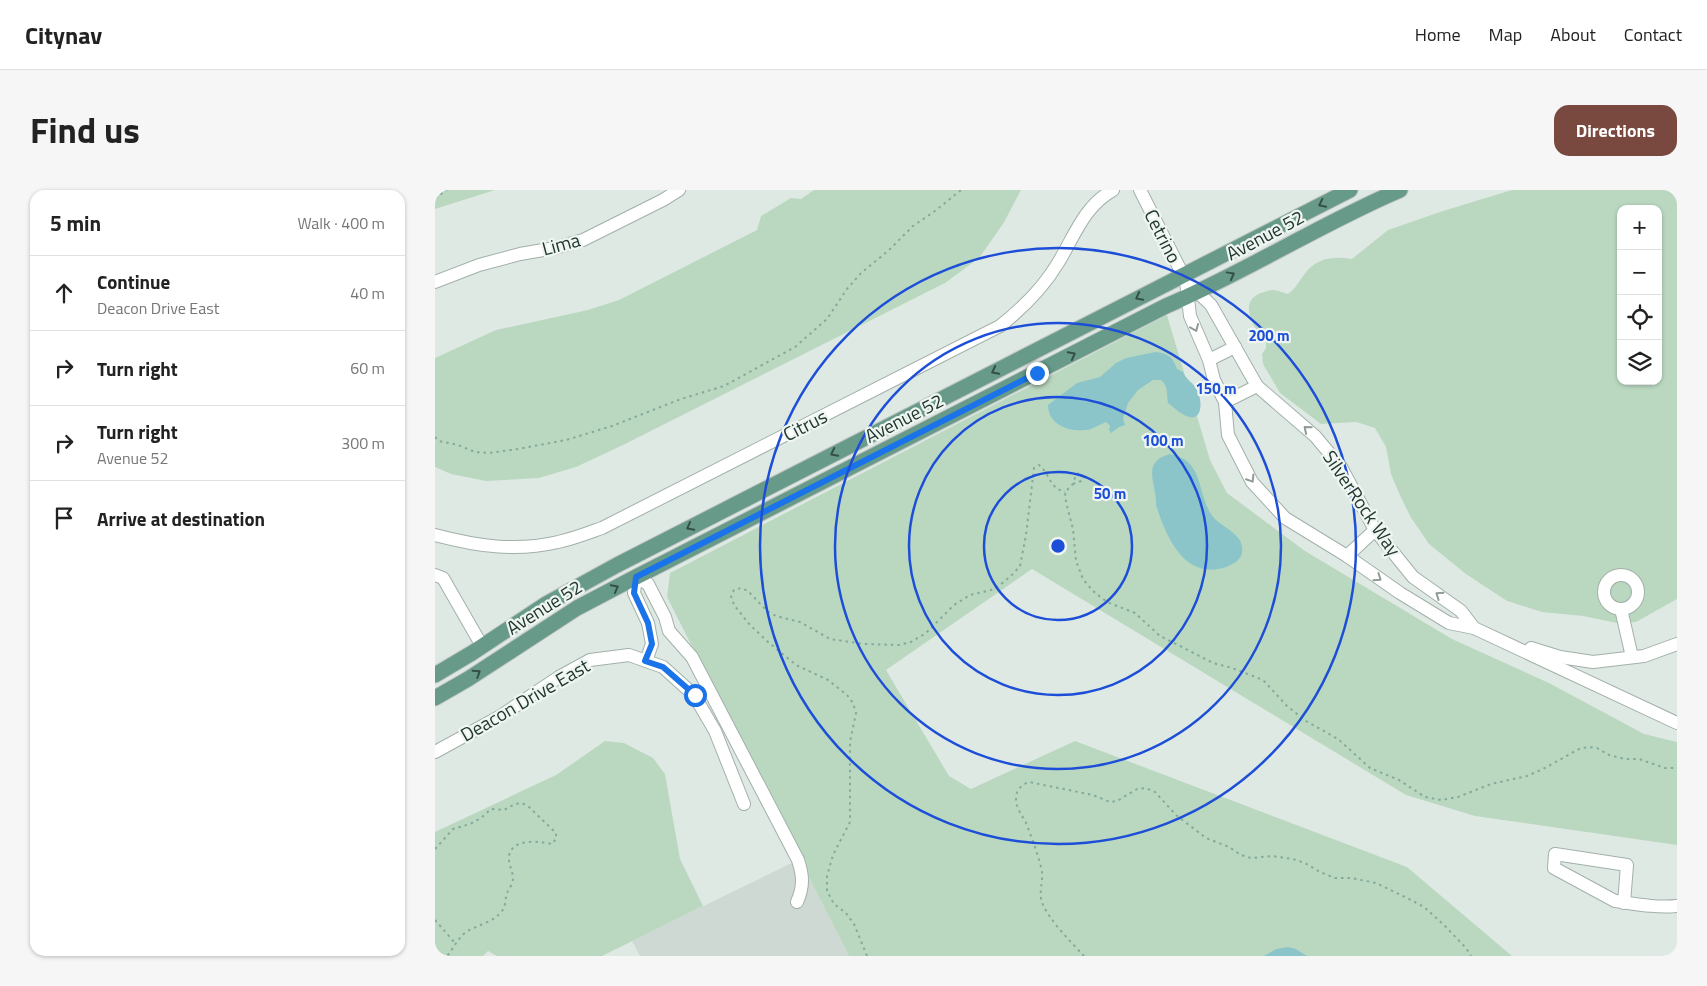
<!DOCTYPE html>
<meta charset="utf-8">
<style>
body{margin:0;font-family:"Titillium Web",sans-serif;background:#f6f6f6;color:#222}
.controls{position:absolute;right:15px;top:15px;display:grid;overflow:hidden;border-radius:10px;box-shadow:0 1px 4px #0004}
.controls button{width:45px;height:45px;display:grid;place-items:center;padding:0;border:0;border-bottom:1px solid #e0e0e0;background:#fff;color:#222;font:25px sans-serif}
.stop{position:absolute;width:15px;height:15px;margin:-11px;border:4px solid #1a73e8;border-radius:50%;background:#fff}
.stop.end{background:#1a73e8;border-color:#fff;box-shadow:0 1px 5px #0008}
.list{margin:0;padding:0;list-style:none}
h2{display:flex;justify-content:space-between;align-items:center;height:65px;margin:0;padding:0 20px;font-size:21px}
h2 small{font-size:16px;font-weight:400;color:#767676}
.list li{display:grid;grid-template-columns:32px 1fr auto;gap:15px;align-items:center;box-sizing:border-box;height:75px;padding:0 20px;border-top:1px solid #e0e0e0}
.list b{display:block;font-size:19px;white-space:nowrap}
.list p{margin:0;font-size:16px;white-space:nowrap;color:#767676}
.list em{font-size:16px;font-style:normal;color:#767676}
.icon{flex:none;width:28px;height:28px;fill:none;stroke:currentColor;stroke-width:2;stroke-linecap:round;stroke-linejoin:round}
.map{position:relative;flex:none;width:1242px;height:766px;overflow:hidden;border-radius:15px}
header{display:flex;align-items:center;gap:30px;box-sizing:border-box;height:70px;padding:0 25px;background:#fff;border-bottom:1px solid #e0e0e0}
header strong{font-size:24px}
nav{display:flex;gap:28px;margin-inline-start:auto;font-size:18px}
.intro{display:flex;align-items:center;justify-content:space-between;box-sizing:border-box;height:120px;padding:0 30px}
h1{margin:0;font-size:35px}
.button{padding:12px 22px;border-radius:15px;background:#79483f;color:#fff;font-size:18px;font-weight:700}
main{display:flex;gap:30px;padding:0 30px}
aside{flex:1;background:#fff;border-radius:15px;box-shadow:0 1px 4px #0004}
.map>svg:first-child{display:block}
.built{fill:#ced9d3}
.green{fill:#bad8c0;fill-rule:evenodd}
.water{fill:#8cc5c9}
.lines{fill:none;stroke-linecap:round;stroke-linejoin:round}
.minor-casing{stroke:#a3b0aa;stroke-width:14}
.major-casing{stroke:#bdc3c1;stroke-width:17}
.path{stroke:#83aa9a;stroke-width:2;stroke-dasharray:2.5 4;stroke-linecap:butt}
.minor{stroke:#fff;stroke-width:12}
.major{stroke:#689a89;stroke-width:15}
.oneway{stroke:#345046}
.oneway2{stroke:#909b98}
.route{stroke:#1a73e8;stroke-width:6}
.ring{fill:none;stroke:#1d4ed8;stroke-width:2.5}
.labels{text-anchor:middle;stroke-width:4.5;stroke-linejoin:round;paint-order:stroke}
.street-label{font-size:19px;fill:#223730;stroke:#eff6f2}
.centre{fill:#1d4ed8;stroke:#eff6f2;stroke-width:2.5}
.ring-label{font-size:15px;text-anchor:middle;font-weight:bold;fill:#1d4ed8;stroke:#eff6f2;stroke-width:4.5;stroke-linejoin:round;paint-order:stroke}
</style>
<header>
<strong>Citynav</strong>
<nav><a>Home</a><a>Map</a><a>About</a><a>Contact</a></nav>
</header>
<div class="intro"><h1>Find us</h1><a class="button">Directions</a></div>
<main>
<aside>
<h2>5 min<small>Walk · 400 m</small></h2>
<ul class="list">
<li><svg class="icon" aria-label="ahead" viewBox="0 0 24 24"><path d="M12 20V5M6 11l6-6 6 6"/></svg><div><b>Continue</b><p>Deacon Drive East</p></div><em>40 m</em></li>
<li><svg class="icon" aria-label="right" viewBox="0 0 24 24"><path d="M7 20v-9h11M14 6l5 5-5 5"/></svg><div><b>Turn right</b></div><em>60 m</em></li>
<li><svg class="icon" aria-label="right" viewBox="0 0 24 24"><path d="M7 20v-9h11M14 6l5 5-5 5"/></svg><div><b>Turn right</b><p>Avenue 52</p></div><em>300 m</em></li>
<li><svg class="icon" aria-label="arrive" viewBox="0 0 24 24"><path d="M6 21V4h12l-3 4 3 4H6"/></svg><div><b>Arrive at destination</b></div></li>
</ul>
</aside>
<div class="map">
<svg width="1242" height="766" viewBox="0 0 1242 766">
<rect width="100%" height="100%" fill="#dfe9e4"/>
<path class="built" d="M 365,669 L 414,766 L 205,766 L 197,751 Z"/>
<g class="green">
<path d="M 0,0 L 60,0 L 0,19 Z"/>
<path d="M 379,0 L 586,0 L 568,34 L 544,68 L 510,93 L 188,255 L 141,277 L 104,288 L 51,291 L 16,284 L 0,277 L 0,168 L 61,140 L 153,120 L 184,110 L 322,40 L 326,26 L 356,8 L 366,9 Z"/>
<path d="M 1077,0 L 1242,0 L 1242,409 L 1201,432 L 1182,433 L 1148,426 L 1107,422 L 1072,411 L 1031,384 L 994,354 L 975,326 L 964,303 L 956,284 L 951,257 L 940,238 L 921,232 L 886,234 L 845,203 L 828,174 L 827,164 L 831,158 L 831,152 C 819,139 802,112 826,103 C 829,102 834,100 838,100 C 842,100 849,103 853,104 C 860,99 863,93 868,86 C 881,68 896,66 917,69 L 953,40 L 1008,21 ZM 1186,19 L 1223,19 L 1223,191 L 1186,191 Z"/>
<path d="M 732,125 L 775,270 L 792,303 L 870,361 L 1017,449 L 1114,493 L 1209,544 L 1242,552 L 1242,655 L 1040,626 L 971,605 L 597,379 L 451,480 L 514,586 L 536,599 L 640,551 L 972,677 L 1077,766 L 414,766 L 232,407 L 235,383 Z"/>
<path d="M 170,551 L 189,553 L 218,568 L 230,584 L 245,669 L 268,716 L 167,766 L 62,766 L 53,761 L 48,766 L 0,766 L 0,642 L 121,585 Z"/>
</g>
<g class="water">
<path d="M 720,162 C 733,163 738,167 742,179 L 748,182 C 751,190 759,193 762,200 C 768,211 768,235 749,225 C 743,222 739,217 733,213 C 731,204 734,197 726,190 L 718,190 L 703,200 L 693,213 L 688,229 L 690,235 L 684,237 L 676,243 L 674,240 L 675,236 L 671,232 C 666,234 661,237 656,239 C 638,244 613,236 613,215 L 642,193 L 665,187 L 681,173 L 691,168 Z"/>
<path d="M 735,264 C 772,271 760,307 780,329 C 790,339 810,345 807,363 C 806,370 797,375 791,377 C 750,391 731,347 721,315 C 722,294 705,272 735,264 Z"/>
<path d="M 853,757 L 861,759 L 872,766 L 829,766 L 841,759 Z"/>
</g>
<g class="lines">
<g class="minor-casing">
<g id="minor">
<path d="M 705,0 L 751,91 L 776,115 L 822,196 L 880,246 L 906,277 L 940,340 L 978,387 L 1026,421 L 1039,438"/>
<path d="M 751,91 L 755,126 L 774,170 L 779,190 L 790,212 L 793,245 L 817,292 L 850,328 L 912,366 L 965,403 L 1014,433 L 1039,438 L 1242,533"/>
<path d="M 0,92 L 44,75 L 85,64 L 120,58 L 148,50 L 228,10 L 244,0"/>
<path d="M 774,170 L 800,157"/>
<path d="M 790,212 L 822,196"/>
<path d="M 0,345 C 42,356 80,362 123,352 C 138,349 153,343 167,338 L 565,136 C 588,118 608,98 623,73 C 639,47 649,16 678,0"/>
<path d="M 912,366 L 940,340"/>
<path d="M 0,385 L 8,388 L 47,456"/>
<circle cx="1186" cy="402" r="17"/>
<path d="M 1186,419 L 1197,467"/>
<path d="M 1096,458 L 1125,467 L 1158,472 L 1209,466 L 1242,454"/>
<path d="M 211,471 L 217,454 L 213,433 L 199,403 L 201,387 L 213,394 L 230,427 L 234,441 L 257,467 L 363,670 C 368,685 369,696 362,712"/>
<path d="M 0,562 L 64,527 L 124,487 L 155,470 L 194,465 L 228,477 L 259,505 L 280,541 L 309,614"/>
<path d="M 1189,713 L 1192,675 L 1120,664 L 1119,678 L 1180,711 C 1201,714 1221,718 1242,716"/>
</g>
</g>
<g class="major-casing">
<g id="major">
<path d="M 0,485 L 37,463 L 111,414 L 182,375 L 915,0"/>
<path d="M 0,508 L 33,489 L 142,418 L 201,387 L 731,116 C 811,82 885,34 965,0"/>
</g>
</g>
<g class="path">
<path d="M 0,8 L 12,0"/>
<path d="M 0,247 L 4,251 L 23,255 L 40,262 L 54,263 L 83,259 L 131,250 L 177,236 L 246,209 L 289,196 L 360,157 L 392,129 L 412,99 L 426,83 L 453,61 L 478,36 L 500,21 L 526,0"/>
<path d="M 638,294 L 646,291 L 648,286 L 646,283 L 641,284 L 638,294 L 630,302 L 631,312 L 638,339 L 641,371 L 648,389 L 658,401 L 672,412 L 700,423 L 725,446 L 747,457 L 778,473 L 797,478 L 828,490 L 852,516 L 871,531 L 903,549 L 935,578 L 964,590 L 990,607 L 1006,610 L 1023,607 L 1056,594 L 1092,586 L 1108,579 L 1144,559 L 1153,557 L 1162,558 L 1174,565 L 1190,569 L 1204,569 L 1230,578 L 1242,578"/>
<path d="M 0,659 L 18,639 L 35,634 L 46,628 L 56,619 L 69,620 L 80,614 L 87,613 L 94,617 L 121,643 L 121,649 L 117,654 C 104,651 77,648 74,666 C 73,674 78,681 78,689 C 78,693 74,699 72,703 C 70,709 71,716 67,721 C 59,732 42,735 31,742 C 22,749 19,758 12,766"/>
<path d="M 0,730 L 20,753"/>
<path d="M 432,766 L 419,734 L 411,723 L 399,714 L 392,701 L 392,686 L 398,665 L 415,632 L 415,552 L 421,523 L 418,513 L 412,505 L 393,490 L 361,475 L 333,452 L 315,435 L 299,415 L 296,406 L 299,400 L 306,398 L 313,401 L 332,421 L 341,426 L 365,432 L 395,449 L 429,454 L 464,455 L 476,452 L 491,443 L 519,415 L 535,405 L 556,400 L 565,395 L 576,386 L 585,376 L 591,345 L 599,278 L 604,275 C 616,285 613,297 630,302"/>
<path d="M 649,766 C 636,752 616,732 608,715 C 602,702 610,690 606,677 C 602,662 597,648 591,633 C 587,625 581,618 581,609 C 581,600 586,595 594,592 L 658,605 L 675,612 L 682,611 L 702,599 L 711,598 L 720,602 L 741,625 L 771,648 L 794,657 L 806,665 L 816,668 L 837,666 L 858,669 L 870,673 L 885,682 L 900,688 L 916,688 L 941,693 L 974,709 L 989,717 L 1009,735 L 1031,758 L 1036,766"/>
</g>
<use href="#minor" class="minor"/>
<use href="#major" class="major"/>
</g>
<defs><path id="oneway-chevron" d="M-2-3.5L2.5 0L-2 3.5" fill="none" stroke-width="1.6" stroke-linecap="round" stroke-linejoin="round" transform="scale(1.25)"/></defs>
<g class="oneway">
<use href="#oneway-chevron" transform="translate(887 14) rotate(154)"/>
<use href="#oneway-chevron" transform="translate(796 85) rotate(-29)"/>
<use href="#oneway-chevron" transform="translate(704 107) rotate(153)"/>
<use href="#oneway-chevron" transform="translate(637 165) rotate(-28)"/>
<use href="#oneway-chevron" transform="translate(560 181) rotate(153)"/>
<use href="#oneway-chevron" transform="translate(399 263) rotate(153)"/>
<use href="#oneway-chevron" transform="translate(255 337) rotate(152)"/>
<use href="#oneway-chevron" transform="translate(180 398) rotate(-28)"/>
<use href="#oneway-chevron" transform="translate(42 483) rotate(-33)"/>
</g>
<g class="oneway2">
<use href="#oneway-chevron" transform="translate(760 138) rotate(67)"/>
<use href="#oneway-chevron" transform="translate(872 239) rotate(-140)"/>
<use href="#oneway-chevron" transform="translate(816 289) rotate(58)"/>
<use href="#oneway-chevron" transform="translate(943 388) rotate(35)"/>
<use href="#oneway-chevron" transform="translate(1004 405) rotate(-145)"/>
</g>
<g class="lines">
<path class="route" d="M 260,505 L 228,477 L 210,471 L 217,454 L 213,433 L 199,403 L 201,387 L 602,183"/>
</g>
<g class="ring">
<circle cx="623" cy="356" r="74"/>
<circle cx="623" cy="356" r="149"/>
<circle cx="623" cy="356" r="223"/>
<circle cx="623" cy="356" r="298"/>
</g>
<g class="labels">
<g class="street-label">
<text transform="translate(830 45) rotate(-28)" y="7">Avenue 52</text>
<text transform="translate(728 46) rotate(63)" y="7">Cetrino</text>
<text transform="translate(126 54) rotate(-15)" y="7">Lima</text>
<text transform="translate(469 228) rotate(-27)" y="7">Avenue 52</text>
<text transform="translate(370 235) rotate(-27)" y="7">Citrus</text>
<text transform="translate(927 313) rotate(56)" y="7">SilverRock Way</text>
<text transform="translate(109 417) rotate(-32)" y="7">Avenue 52</text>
<text transform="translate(90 510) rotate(-30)" y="7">Deacon Drive East</text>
</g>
</g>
<circle cx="623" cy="356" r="8" class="centre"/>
<g class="ring-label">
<text x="834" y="151">200 m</text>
<text x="781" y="204">150 m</text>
<text x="728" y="256">100 m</text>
<text x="675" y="309">50 m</text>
</g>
</svg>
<div class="controls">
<button>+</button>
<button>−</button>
<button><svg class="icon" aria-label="locate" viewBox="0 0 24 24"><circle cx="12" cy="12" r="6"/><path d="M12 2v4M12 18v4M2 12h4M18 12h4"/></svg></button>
<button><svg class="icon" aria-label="layers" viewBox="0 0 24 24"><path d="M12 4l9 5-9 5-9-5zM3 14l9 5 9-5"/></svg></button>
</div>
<div class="stop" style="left:260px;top:505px"></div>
<div class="stop end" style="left:602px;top:183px"></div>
</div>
</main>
